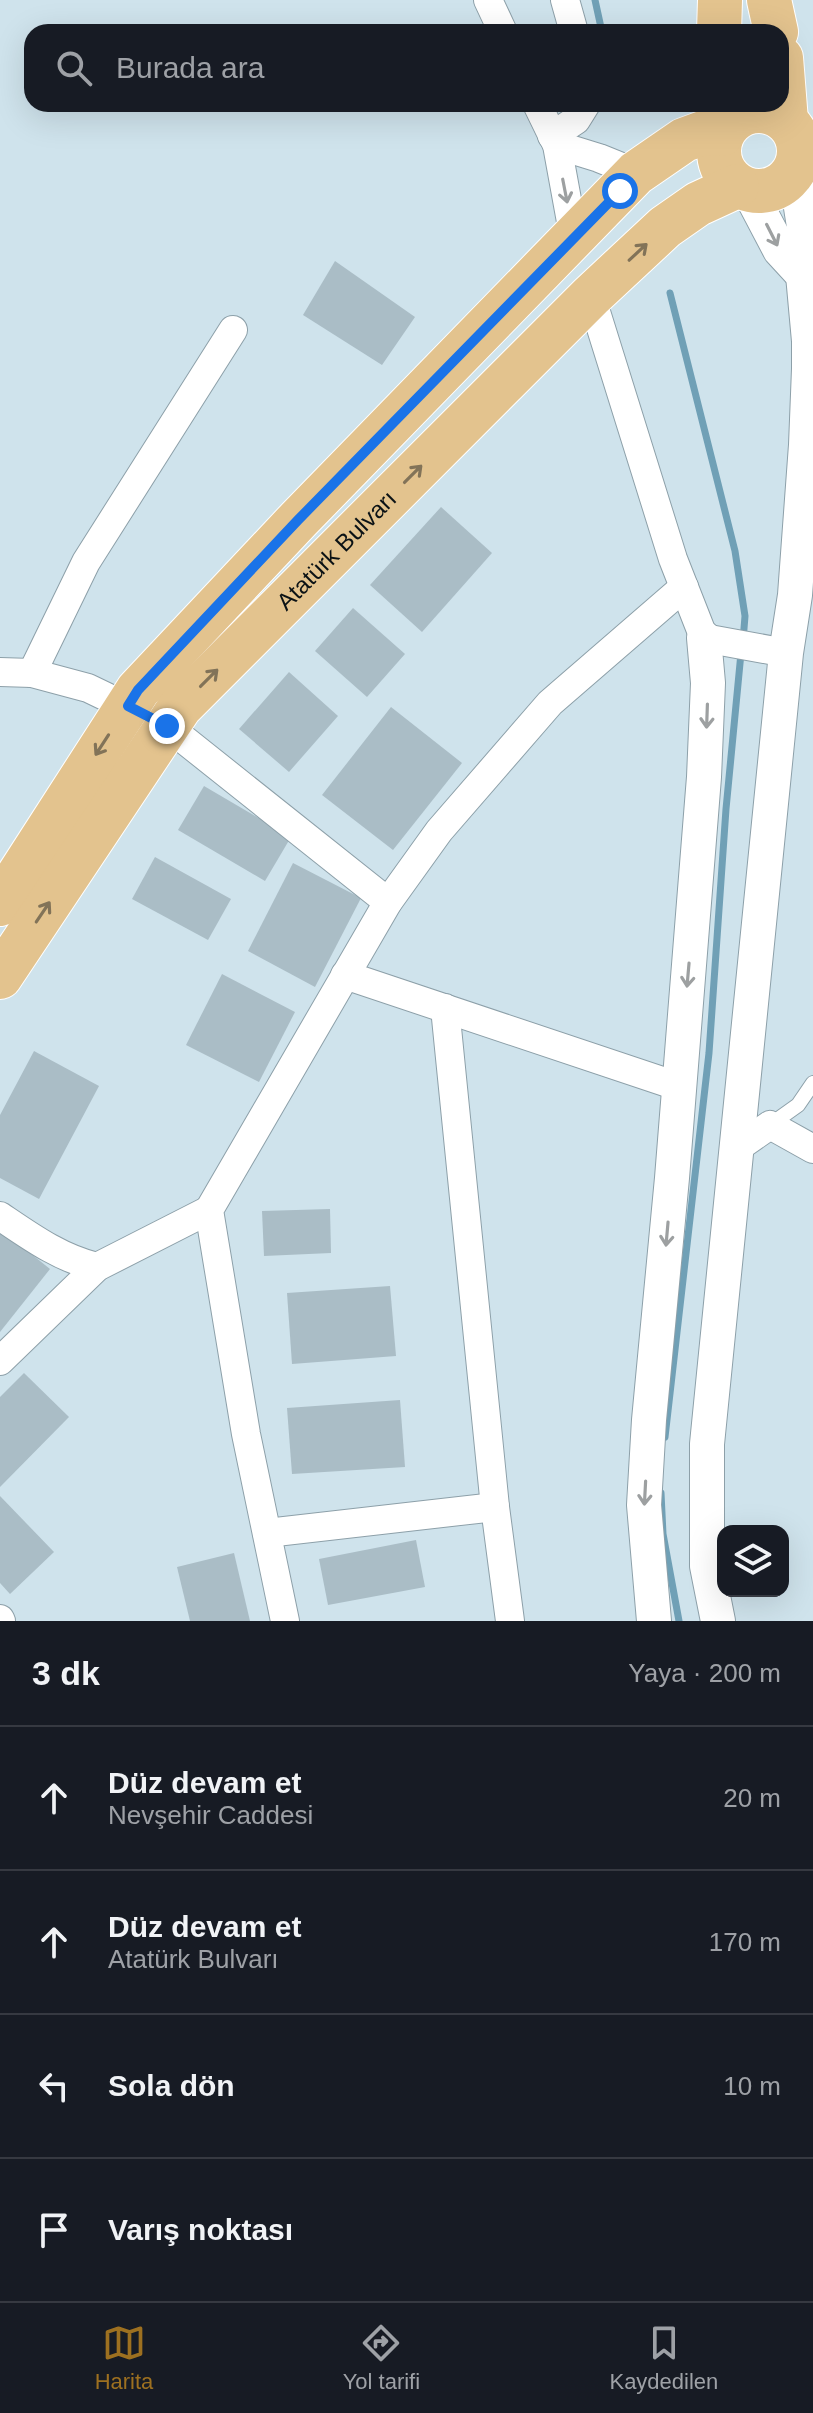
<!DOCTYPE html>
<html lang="tr">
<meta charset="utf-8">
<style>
body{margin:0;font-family:Arial,sans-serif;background:#20242c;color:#f1f3f6}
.controls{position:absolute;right:24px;bottom:24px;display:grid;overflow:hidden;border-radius:16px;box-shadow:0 8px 32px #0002}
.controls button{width:72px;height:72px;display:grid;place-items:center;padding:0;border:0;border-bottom:2px solid #363941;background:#171b24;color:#f1f3f6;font:40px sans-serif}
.stop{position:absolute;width:24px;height:24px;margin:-18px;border:6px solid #1a73e8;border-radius:50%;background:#fff}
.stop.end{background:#1a73e8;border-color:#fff;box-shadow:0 2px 8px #0008}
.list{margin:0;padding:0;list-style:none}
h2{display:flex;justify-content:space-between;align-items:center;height:104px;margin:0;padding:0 32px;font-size:34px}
h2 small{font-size:26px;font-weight:400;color:#9ea1a6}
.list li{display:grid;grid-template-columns:52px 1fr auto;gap:24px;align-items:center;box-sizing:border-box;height:144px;padding:0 32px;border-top:2px solid #363941}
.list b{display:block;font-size:30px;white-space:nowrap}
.list p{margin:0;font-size:26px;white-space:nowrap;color:#9ea1a6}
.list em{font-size:26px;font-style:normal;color:#9ea1a6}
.icon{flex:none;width:44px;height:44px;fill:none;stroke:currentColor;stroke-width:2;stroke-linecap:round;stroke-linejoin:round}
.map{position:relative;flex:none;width:813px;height:1621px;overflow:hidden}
.search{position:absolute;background:#171b24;box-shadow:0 8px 32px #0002;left:24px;right:24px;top:24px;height:88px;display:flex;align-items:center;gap:20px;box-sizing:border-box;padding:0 28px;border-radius:24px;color:#9ea1a6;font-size:30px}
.sheet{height:680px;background:#171b24}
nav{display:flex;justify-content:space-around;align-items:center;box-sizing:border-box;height:112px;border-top:2px solid #363941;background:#171b24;font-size:22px;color:#9ea1a6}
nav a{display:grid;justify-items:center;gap:4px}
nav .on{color:#9d7020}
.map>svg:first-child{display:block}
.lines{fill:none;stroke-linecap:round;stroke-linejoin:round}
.stream{stroke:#70a0b6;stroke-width:7}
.building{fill:#aabdc6}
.service-casing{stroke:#8da0a9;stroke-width:16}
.minor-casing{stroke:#8da0a9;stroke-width:30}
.tertiary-casing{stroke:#8da0a9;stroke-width:36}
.primary-casing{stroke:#fff;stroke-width:46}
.service{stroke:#fff;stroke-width:14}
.minor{stroke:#fff;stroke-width:28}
.tertiary{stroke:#fff;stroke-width:34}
.primary{stroke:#e3c38e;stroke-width:44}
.oneway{stroke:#9da0a1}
.oneway2{stroke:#827358}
.route{stroke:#1a73e8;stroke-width:10}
.labels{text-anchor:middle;stroke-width:7;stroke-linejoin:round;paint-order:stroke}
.street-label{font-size:24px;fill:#0b1215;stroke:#cfe3ec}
</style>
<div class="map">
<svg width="813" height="1621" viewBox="0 0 813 1621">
<rect width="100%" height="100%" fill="#cfe3ec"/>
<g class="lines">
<g class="stream">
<path d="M 595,0 L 602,32"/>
<path d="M 670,293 L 735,551 L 745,616 L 743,641"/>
<path d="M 665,1437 L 709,1053 L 726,809 L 741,653"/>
<path d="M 661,1493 L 663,1534 L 679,1621"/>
</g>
</g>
<g class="building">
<path d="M 335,261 L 415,317 L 382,365 L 303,315 Z"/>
<path d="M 441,507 L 492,553 L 422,632 L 370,585 Z"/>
<path d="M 353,608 L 405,654 L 367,697 L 315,651 Z"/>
<path d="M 289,672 L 338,716 L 289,772 L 239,729 Z"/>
<path d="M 391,707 L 462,763 L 393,850 L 322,795 Z"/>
<path d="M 204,786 L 291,837 L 265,881 L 178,830 Z"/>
<path d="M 155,857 L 231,899 L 208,940 L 132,899 Z"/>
<path d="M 293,863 L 361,898 L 315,987 L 248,951 Z"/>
<path d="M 222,974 L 295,1012 L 259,1082 L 186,1045 Z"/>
<path d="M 34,1051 L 99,1086 L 39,1199 L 0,1178 L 0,1115 Z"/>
<path d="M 330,1209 L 331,1253 L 264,1256 L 262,1211 Z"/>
<path d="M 0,1229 L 50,1269 L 0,1332 Z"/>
<path d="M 390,1286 L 396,1356 L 292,1364 L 287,1293 Z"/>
<path d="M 24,1373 L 69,1417 L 0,1487 L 0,1397 Z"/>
<path d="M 400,1400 L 405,1467 L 292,1474 L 287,1408 Z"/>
<path d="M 0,1496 L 54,1552 L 10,1594 L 0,1583 Z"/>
<path d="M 416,1540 L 425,1587 L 328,1605 L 319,1559 Z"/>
<path d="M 234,1553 L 250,1621 L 190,1621 L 177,1567 Z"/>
</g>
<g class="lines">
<g class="service-casing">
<path id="service" d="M 770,1125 L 798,1105 L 813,1083"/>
</g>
<g class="minor-casing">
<g id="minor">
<path d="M 488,0 L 503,32"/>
<path d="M 565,0 L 574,32"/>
<path d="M 537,104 L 557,145 L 574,238"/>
<path d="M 552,136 L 576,120 L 586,104"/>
<path d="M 557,145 L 599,158 L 636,173"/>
<path d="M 591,296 L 673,559 L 704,638 L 786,653"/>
<path d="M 0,672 L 32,673 L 88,688 L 167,726 L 388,902"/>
<path d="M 32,673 L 86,562 L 233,330"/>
<path d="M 345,975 L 680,1087"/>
<path d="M 445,1008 L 495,1507 L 510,1621"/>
<path d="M 737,1148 L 770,1125 L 813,1149"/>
<path d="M 0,1216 C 31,1237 60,1258 97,1267"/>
<path d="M 0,1361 L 97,1267 L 209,1210"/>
<path d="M 267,1533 L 495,1507"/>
<path d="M 0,1619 L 1,1621"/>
<path d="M 285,1621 L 246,1434 L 209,1210 L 388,902 L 439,831 L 550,703 L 684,587"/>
</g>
</g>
<g class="tertiary-casing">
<g id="tertiary">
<path d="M 749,191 L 780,250 L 803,275"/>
<path d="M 654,1621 L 644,1505 L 649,1420 L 672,1178 L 704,777 L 708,683 L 704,638"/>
<path d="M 718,1621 L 707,1566 L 707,1444 L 786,653 L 795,595 L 806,445 L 809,369 L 809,341 L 803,275 L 807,245 L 795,170"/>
</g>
</g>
<g class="primary-casing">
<g id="primary">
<path d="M 769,0 L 776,32"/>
<path d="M 719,32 L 720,0"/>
<path d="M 781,58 L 786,121"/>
<circle cx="759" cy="151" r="40"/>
<path d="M 0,904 L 138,690 L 298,520 L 636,173 L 684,140 L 703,133 L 722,134"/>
<path id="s1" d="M 0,977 L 180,707 L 591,296 L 665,227 L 698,204 L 737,186"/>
</g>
</g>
<use href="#service" class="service"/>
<use href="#minor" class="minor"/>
<use href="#tertiary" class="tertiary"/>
<use href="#primary" class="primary"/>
</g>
<defs><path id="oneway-shaft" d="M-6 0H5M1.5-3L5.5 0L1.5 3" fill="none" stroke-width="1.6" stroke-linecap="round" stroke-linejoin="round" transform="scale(2)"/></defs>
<g class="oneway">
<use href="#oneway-shaft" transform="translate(565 191) rotate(79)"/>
<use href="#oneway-shaft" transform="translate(772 235) rotate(63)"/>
<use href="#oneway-shaft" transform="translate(707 716) rotate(92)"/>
<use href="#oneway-shaft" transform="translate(688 975) rotate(95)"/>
<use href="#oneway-shaft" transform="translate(667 1234) rotate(95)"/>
<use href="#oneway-shaft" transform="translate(645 1493) rotate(93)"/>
</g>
<g class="oneway2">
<use href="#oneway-shaft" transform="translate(638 252) rotate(-43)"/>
<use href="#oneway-shaft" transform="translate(413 474) rotate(-45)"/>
<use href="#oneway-shaft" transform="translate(209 678) rotate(-45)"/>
<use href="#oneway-shaft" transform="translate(102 745) rotate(123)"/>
<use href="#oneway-shaft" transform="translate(43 912) rotate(-56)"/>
</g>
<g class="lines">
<path class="route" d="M 167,726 L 128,706 L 138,690 L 298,520 L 620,191"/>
</g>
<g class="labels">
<g class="street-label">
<text dy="8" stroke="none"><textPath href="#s1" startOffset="546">Atatürk Bulvarı</textPath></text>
</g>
</g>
</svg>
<div class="controls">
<button><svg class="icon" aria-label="layers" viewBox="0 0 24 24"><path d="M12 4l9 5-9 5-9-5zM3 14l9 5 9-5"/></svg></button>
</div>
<div class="stop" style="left:620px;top:191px"></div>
<div class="stop end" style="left:167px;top:726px"></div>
<div class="search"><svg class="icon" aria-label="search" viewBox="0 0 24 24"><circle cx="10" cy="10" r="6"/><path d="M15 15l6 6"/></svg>Burada ara</div>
</div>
<section class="sheet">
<h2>3 dk<small>Yaya · 200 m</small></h2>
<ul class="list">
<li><svg class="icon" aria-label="ahead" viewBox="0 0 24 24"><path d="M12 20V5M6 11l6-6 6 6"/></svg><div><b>Düz devam et</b><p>Nevşehir Caddesi</p></div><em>20 m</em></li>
<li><svg class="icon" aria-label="ahead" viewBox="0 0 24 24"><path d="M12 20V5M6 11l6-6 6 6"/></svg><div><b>Düz devam et</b><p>Atatürk Bulvarı</p></div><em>170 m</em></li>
<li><svg class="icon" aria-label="left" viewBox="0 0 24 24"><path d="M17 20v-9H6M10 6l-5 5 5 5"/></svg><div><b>Sola dön</b></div><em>10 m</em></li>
<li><svg class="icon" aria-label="arrive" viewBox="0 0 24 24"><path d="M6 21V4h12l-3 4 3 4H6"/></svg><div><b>Varış noktası</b></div></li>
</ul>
</section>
<nav>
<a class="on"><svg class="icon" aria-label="map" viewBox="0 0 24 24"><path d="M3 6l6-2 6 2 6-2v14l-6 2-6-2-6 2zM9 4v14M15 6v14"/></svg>Harita</a>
<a><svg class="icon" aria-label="directions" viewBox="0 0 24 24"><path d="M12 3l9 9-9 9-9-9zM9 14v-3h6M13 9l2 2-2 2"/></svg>Yol tarifi</a>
<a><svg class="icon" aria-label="saved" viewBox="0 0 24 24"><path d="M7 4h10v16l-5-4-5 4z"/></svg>Kaydedilen</a>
</nav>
